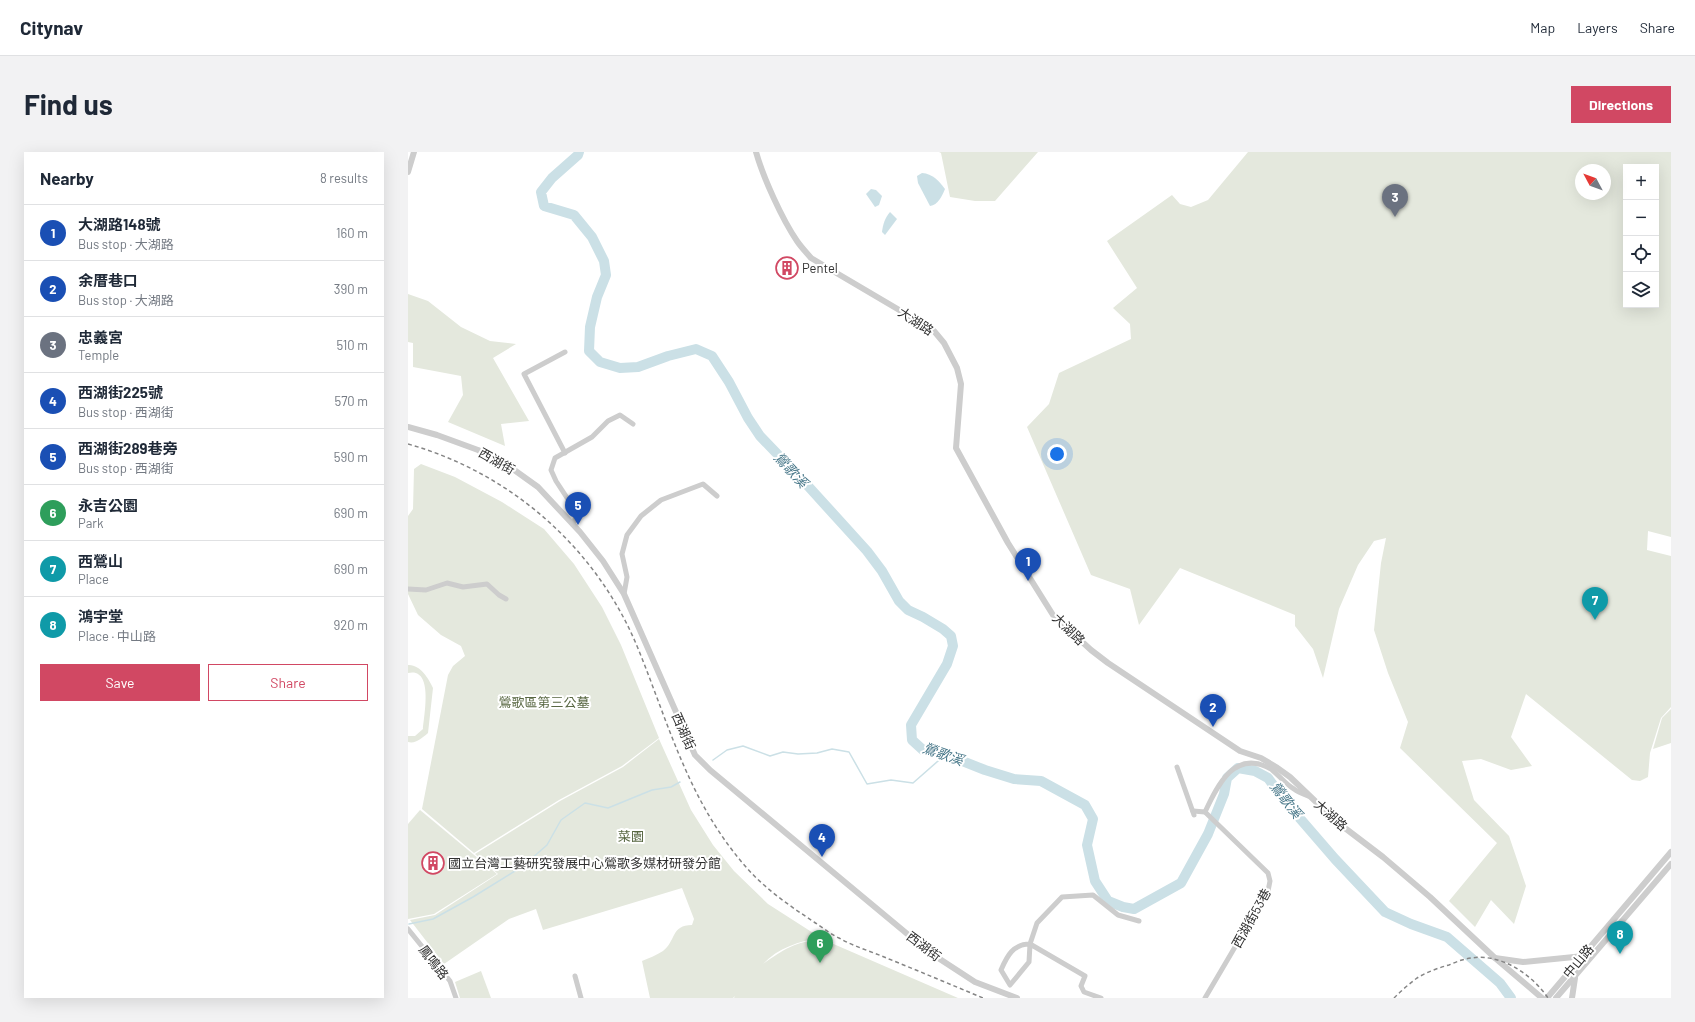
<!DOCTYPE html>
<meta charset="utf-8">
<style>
body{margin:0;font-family:Barlow,"Noto Sans TC",sans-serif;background:#f2f2f3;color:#1f2937}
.controls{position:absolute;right:12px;top:12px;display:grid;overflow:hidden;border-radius:0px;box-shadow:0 4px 16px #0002}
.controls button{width:36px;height:36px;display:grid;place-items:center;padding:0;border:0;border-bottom:1px solid #e0e1e3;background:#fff;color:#1f2937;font:20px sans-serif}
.compass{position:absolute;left:1167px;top:12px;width:36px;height:36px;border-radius:50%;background:#fff;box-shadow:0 4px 16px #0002;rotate:311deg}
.you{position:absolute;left:649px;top:302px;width:14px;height:14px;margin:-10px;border:3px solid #fff;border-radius:50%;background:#1a73e8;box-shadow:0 0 0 6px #1a73e833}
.badge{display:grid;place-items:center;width:26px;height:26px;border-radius:50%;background:#d14863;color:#fff;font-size:13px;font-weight:700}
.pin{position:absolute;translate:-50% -33px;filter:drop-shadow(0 1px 2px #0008)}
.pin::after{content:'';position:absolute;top:21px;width:14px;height:12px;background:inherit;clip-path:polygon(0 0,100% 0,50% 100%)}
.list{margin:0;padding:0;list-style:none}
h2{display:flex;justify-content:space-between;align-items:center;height:52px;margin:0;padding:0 16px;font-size:17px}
h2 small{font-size:13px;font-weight:400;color:#747a83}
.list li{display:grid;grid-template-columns:26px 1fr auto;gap:12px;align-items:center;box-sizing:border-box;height:56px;padding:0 16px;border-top:1px solid #e0e1e3}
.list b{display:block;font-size:15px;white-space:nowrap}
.list p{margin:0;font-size:13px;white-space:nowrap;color:#747a83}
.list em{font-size:13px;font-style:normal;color:#747a83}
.actions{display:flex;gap:8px;padding:12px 16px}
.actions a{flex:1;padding:9px 0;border:1px solid #d14863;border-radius:0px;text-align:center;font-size:14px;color:#d14863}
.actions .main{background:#d14863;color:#fff}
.icon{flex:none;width:22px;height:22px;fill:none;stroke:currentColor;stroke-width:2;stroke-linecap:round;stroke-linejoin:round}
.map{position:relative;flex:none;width:1263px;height:846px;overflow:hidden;border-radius:0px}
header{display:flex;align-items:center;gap:24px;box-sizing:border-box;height:56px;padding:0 20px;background:#fff;border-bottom:1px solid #e0e1e3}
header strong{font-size:19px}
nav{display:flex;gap:22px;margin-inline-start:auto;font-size:14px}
.intro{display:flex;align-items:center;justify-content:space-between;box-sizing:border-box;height:96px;padding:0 24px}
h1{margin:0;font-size:28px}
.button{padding:10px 18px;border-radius:0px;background:#d14863;color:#fff;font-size:14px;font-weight:700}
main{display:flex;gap:24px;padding:0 24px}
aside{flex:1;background:#fff;border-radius:0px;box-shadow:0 4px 16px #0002}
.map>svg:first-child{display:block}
.green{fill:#e4e8dd;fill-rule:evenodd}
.water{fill:#cbe0e6}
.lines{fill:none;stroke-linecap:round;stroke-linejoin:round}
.stream{stroke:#cbe0e6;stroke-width:1.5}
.river{stroke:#cbe0e6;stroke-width:10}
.minor{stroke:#cdcdcd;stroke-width:5}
.tertiary{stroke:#cdcdcd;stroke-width:6}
.rail{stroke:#858585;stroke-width:1.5;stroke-dasharray:4 3;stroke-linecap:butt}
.labels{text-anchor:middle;stroke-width:4;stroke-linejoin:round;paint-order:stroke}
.poi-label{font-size:13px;fill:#303030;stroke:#fff;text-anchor:start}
.street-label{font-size:13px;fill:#303030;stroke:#fff}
.park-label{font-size:13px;fill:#586742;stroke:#fff}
.water-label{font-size:14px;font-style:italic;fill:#477789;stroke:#fff}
</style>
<header>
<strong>Citynav</strong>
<nav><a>Map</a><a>Layers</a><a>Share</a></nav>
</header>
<div class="intro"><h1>Find us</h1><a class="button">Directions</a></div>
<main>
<aside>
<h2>Nearby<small>8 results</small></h2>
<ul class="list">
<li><span class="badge" style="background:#1a4fb4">1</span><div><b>大湖路148號</b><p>Bus stop · 大湖路</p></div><em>160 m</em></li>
<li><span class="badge" style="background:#1a4fb4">2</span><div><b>余厝巷口</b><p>Bus stop · 大湖路</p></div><em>390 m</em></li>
<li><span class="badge" style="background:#6b7280">3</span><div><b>忠義宮</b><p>Temple</p></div><em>510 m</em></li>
<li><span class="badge" style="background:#1a4fb4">4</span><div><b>西湖街225號</b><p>Bus stop · 西湖街</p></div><em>570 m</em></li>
<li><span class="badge" style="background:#1a4fb4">5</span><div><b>西湖街289巷旁</b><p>Bus stop · 西湖街</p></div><em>590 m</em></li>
<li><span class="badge" style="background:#2e9e5b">6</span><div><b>永吉公園</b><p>Park</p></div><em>690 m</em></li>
<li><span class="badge" style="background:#0f9aa8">7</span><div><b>西鶯山</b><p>Place</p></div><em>690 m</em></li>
<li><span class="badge" style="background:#0f9aa8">8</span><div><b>鴻宇堂</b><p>Place · 中山路</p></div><em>920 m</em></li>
</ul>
<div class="actions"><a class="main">Save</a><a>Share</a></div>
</aside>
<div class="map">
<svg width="1263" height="846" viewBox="0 0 1263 846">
<rect width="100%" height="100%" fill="#fff"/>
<g class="green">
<path d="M 531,0 L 630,0 L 587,49 L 567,49 L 542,45 L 533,1 Z"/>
<path d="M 840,0 L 1263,0 L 1263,385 L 1240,379 L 1239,398 L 1263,404 L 1263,555 L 1253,566 L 1242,601 L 1240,625 L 1232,629 L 1224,628 L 1118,542 L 1103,585 L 1124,614 L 1103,618 L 1073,607 L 1054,609 L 1066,648 L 1101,684 L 1118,734 L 1106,772 L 1083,748 L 1067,775 L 1041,749 L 1089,691 L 992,596 L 1000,570 L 980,521 L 966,478 L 973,411 L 978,386 L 966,389 L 950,413 L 931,457 L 915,526 L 905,497 L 887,474 L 887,463 L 772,416 L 731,473 L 722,437 L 683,423 L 619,275 L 641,252 L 651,221 L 723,187 L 722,172 L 705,156 L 729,136 L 699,89 L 764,43 L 772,52 L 783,55 L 800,48 ZM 1218,15 L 1248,15 L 1248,153 L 1218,153 ZM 1173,18 L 1197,18 L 1197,42 L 1173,42 Z"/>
<path d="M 0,142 L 20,149 L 53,175 L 82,189 L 108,192 L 85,206 L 121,269 L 93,272 L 97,294 L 40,270 L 55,243 L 53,224 L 5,215 L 5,191 L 0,190 Z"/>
<path d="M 13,312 L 47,325 L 94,350 L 136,377 L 166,412 L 194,455 L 213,493 L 251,586 L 214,614 L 151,648 L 66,701 L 14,657 L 40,523 L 45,514 L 57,504 L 53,494 L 33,483 L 10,463 L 0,442 L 0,364 L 5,357 L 6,317 Z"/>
<path d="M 0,513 C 12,512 21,527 25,536 L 20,581 C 14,586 8,592 0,590 L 0,584 L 7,584 L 15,577 C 16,563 26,515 0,521 Z"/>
<path d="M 1263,557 L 1263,591 L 1245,597 L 1254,566 Z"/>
<path d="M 251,587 L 283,658 L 305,693 L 326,719 L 360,752 L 413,786 C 391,789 370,796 355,812 C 376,797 387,790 414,787 L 550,846 L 326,846 L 327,844 L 325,846 L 242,846 L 234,809 C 241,806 249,803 255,799 C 268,789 263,773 284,773 L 286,767 L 274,736 L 135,778 L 128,757 L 101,767 L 36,812 L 2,768 L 27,763 L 90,722 L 67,702 L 152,649 L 215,615 Z"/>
<path d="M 12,658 L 89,722 L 26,762 L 0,767 L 0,672 Z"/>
<path d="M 73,819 L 83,846 L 52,846 L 47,830 Z"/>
</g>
<g class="water">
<path d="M 514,21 C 525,22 530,28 537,37 C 534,44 530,53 522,54 L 510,31 L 509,24 Z"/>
<path d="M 463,37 L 468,38 L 474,44 L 471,53 L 467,55 L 458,42 Z"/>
<path d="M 482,60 L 489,67 L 477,83 L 474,80 C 475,72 477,66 482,60 Z"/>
</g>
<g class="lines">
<g class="stream">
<path d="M 305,608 L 319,598 L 335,594 L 362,604 L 375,600 L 390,602 L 409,601 L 424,597 L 441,600 L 459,632 L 483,628 L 505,631 L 538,602"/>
<path d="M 1,772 L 25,767 L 65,745 L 115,714 L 139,693 L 153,668 L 177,651 L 200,656 L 244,638 L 263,635 L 272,630"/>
</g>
<path class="river" d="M 171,0 L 170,3 L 144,26 L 133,40 L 136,54 L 166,63 L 184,85 L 196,109 L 198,123 L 189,145 L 182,175 L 181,199 L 192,210 L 212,216 L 230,215 L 260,204 L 288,197 L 304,204 L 321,230 L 340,266 L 352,284 L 400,334 L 459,399 L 474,419 L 491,449 L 500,458 L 515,465 L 535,477 L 543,484 L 545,494 L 539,512 L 503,573 L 504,588 L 515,598 L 524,597 L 577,618 L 606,627 L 633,629 L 677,653 L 685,667 L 679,693 L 687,729 L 700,749 L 715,755 L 726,757 L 773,731 L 800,682 L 816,642 L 819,626 L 830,616 L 847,619 L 860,626 L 876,648 L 927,707 L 977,760 L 1003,772 L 1039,785 L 1092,831 L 1103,846"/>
<g class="minor">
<path d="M 157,301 L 116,222 L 157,200"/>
<path d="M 165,373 L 169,361 L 148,329 L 143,318 L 147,306 L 184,285 L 200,269 L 212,263 L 225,272"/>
<path d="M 0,437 L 18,438 L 39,431 L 55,435 L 79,432 L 91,443 L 98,447"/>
<path d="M 216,442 L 219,425 L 214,402 L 219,383 L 233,364 L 253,348 L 295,332 L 309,344"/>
<path d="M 769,615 L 786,663"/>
<path d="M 785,659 L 797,660 L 860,721 L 862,729 L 860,739 L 797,846"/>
<path d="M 797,660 C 810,632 827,597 863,617 C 871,623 877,632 886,637 C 890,640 895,642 900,644"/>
<path d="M 0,777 L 42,829 L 48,846"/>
<path d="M 167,824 L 173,846"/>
<path d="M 693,846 L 676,840 L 673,834 L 677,824 L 622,792 C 605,792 599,804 593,818 L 602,833 L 621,810 L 622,792 L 629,771 L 654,745 L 685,743 L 710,763 L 731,769"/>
</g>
<g class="tertiary">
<path d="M 348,0 C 355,25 374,67 389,89 C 393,95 398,100 403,106 L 515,172 L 526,179 L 536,191 L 549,216 L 553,232 L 548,296 L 600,391 L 645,463 L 683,498 L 700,511 L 832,599 L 853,606 L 868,615 L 882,625 L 929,670 L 975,705 L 1022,745 L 1087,806 L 1134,846"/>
<path d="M 0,20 L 6,0"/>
<path d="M 0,275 L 29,283 L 70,298 L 98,312 L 130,335 L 172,380 L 195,409 L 216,442 L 287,603 L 302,618 L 521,800 L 567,830 L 609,846"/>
<path d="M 1087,806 L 1115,810 L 1176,804"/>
<path d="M 1139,846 L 1263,700"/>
<path d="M 1148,846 L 1263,712"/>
<path d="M 1164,846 L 1167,826"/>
</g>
<g class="rail">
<path d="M 0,292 C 103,321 188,396 229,494 C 261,572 280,649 338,715 C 357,737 382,754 406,770 C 414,775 422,782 431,786 C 447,795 465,800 481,807 C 513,820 544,833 575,846"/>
<path d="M 986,846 C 993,839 1001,832 1009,826 C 1019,820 1030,816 1041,813 C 1046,811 1052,808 1058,807 C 1090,799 1123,821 1140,846"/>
</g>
</g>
<defs>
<g id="building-ring" transform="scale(1.15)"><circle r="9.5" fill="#fff" stroke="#d14863" stroke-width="1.5"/><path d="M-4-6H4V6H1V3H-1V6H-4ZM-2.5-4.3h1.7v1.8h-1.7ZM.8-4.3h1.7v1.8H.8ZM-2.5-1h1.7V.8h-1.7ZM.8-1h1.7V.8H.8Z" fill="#d14863"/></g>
</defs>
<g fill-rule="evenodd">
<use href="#building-ring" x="379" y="116"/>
<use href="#building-ring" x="25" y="711"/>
</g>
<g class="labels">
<g class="poi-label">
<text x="394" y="121">Pentel</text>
<text x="40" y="716">國立台灣工藝研究發展中心鶯歌多媒材研發分館</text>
</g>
<g class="street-label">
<text transform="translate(508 169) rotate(33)" y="5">大湖路</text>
<text transform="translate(89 309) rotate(30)" y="5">西湖街</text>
<text transform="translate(661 477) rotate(44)" y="5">大湖路</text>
<text transform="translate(276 579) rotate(66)" y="5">西湖街</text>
<text transform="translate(923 663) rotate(42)" y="5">大湖路</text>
<text transform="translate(843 766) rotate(-61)" y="5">西湖街53巷</text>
<text transform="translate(516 794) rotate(37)" y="5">西湖街</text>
<text transform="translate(1170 809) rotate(-50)" y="5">中山路</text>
<text transform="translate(26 810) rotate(52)" y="5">鳳鳴路</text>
</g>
<g class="park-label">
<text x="136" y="555">鶯歌區第三公墓</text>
<text x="223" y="689">菜園</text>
</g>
<g class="water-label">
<text transform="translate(383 318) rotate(47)" y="5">鶯歌溪</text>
<text transform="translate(535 602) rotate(19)" y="5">鶯歌溪</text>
<text transform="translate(878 648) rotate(52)" y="5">鶯歌溪</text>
</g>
</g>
</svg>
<div class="controls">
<button>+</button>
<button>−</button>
<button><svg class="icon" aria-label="locate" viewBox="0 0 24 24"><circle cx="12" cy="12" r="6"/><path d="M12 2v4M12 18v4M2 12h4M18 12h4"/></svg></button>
<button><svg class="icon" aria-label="layers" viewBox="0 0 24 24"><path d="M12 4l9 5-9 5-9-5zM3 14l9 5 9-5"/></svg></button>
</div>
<svg class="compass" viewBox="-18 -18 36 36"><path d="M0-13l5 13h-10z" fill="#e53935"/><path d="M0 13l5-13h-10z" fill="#747a83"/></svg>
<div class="you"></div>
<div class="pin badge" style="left:620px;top:429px;background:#1a4fb4">1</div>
<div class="pin badge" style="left:805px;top:575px;background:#1a4fb4">2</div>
<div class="pin badge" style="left:987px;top:65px;background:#6b7280">3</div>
<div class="pin badge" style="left:414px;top:705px;background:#1a4fb4">4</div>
<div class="pin badge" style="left:170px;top:373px;background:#1a4fb4">5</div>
<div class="pin badge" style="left:412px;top:811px;background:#2e9e5b">6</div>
<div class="pin badge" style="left:1187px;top:468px;background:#0f9aa8">7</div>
<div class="pin badge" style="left:1212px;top:802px;background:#0f9aa8">8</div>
</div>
</main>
